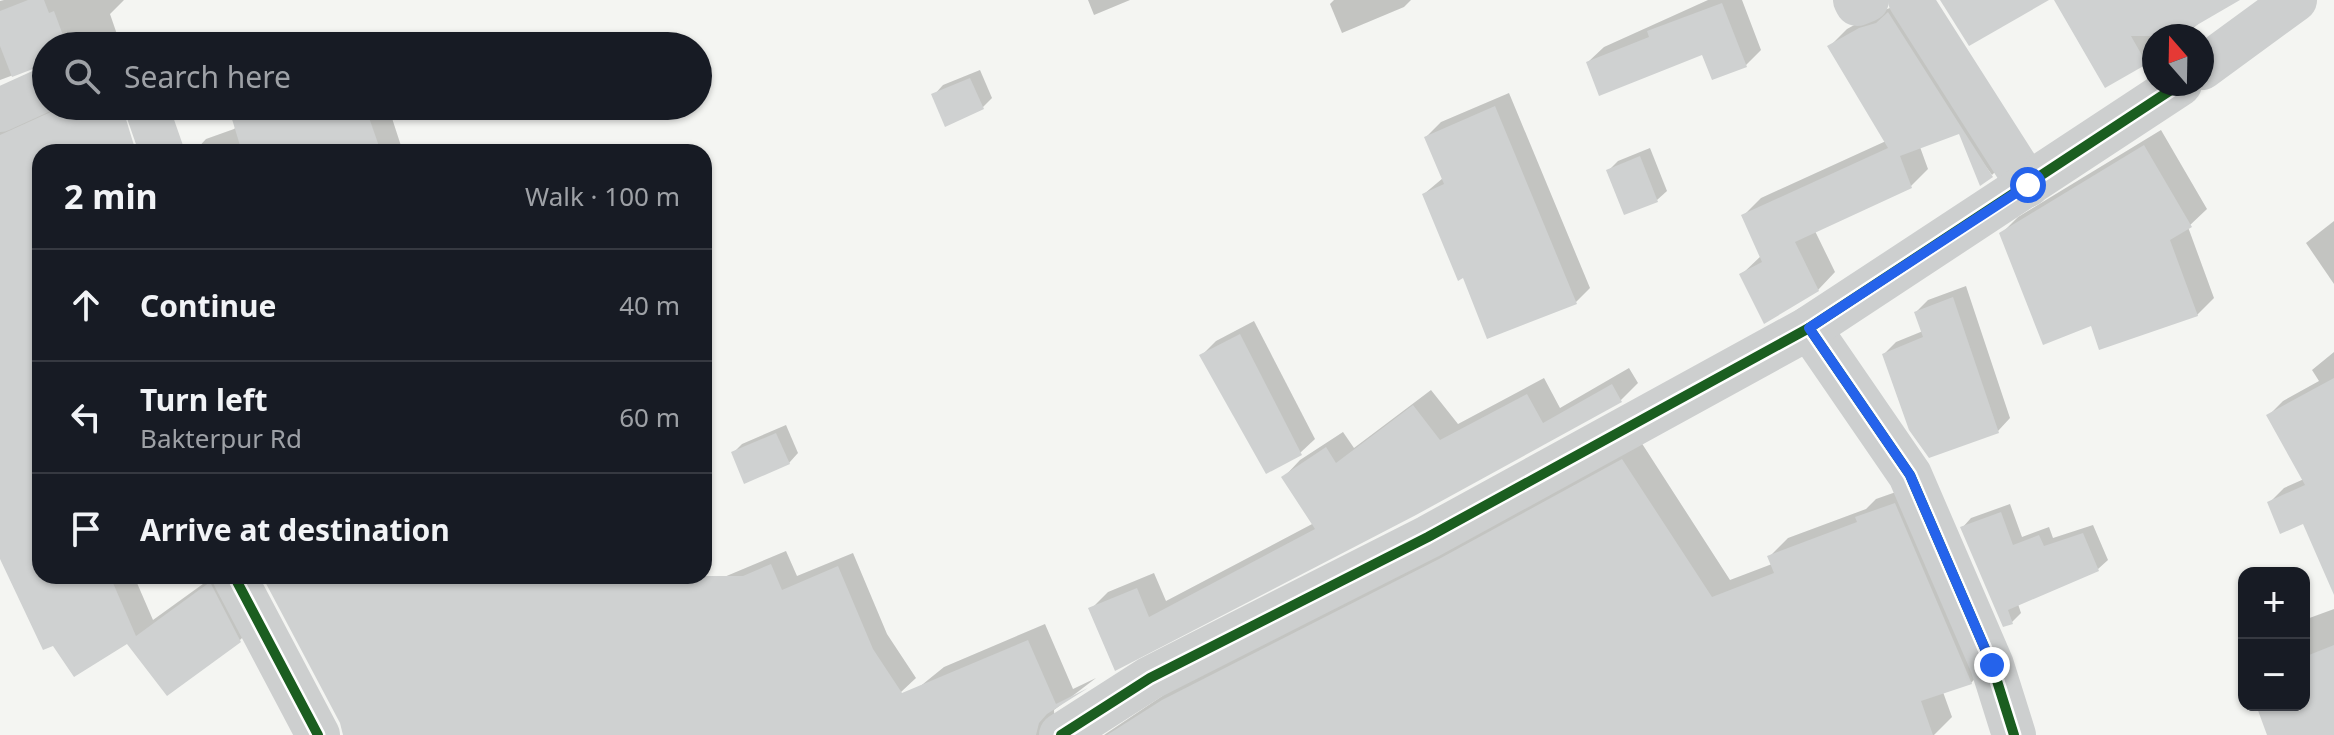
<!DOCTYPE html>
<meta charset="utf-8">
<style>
body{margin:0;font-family:"Noto Sans",sans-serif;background:#20242c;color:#f1f3f6}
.controls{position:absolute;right:24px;bottom:24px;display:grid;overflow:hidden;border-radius:16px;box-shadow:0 2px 6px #0004}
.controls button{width:72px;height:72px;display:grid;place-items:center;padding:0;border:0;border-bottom:2px solid #363941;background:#171b24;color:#f1f3f6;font:40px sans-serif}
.compass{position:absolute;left:2142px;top:24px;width:72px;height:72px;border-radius:50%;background:#171b24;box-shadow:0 2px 6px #0004;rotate:340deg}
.stop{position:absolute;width:24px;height:24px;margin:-18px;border:6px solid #2563eb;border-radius:50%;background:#fff}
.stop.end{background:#2563eb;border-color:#fff;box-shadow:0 2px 8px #0008}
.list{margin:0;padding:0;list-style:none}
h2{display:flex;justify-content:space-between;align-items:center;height:104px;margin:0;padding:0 32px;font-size:34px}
h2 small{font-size:26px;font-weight:400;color:#9ea1a6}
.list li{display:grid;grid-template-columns:52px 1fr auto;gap:24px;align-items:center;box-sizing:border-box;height:112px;padding:0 32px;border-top:2px solid #363941}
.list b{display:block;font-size:30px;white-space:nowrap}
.list p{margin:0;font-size:26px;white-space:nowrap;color:#9ea1a6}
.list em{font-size:26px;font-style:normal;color:#9ea1a6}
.icon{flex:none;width:44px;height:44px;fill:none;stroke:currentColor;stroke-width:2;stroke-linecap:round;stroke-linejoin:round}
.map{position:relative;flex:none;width:2334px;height:735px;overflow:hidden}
.search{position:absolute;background:#171b24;box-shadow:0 2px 6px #0004;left:32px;top:32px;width:680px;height:88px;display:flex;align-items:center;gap:20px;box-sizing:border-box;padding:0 28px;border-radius:44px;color:#9ea1a6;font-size:30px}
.panel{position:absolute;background:#171b24;box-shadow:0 2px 6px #0004;left:32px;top:144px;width:680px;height:440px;border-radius:24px}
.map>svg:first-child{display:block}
.shadow{fill:#0003}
.building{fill:#cfd1d1}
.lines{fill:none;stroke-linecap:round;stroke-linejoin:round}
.street{stroke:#cdcfcf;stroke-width:44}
.cycleway-casing{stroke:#fff;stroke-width:15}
.cycleway{stroke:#1b5e20;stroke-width:10}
.route{stroke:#2563eb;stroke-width:10}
</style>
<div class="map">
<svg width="2334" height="735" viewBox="0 0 2334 735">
<rect width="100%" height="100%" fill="#f4f5f2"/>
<g class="shadow">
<path d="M 4,0 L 124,0 L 110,14 L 121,46 L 46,46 L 46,63 L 0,80 L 0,1 Z"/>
<path d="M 1088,0 L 1130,0 L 1094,15 Z"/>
<path d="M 1334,0 L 1411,0 L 1404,7 L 1342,33 L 1330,4 Z"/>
<path d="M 1708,0 L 1742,0 L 1761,50 L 1746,65 L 1703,53 L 1588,62 L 1604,47 Z"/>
<path d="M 2056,0 L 2226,0 L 2184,36 L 2154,36 L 2154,54 L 2146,62 Z"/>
<path d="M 1896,6 L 2009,158 L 1992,175 L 1960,131 L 1920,147 L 1928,169 L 1911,186 L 1815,231 L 1835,272 L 1818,290 L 1742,274 L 1762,255 L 1744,215 L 1761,198 L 1886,141 L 1830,46 L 1847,29 L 1878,12 Z"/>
<path d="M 980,70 L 992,98 L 982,108 L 934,95 L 943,85 Z"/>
<path d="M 1509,93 L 1590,288 L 1576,302 L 1465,276 L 1424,194 L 1443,178 L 1426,137 L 1441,122 Z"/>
<path d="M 48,106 L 136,106 L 86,152 L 40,152 L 40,576 L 134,576 L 153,620 L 214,576 L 257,623 L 239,641 L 128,641 L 0,554 L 0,110 Z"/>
<path d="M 275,106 L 317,106 L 328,134 L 390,112 L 403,152 L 194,152 L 206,139 L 234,129 L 247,116 Z"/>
<path d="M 2161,130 L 2207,209 L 2188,227 L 2214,298 L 2197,315 L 2092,323 L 2001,234 L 2018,217 Z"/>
<path d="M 1650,148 L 1667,191 L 1657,200 L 1609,170 L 1618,161 Z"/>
<path d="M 2334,221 L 2334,284 L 2306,243 Z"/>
<path d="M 1966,286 L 2010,418 L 1998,431 L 1884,354 L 1896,342 L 1923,331 L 1916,312 L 1928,300 Z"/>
<path d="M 1254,321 L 1315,439 L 1300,453 L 1201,356 L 1216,341 Z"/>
<path d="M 2334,352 L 2334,590 L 2304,521 L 2270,502 L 2284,488 L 2304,479 L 2269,415 L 2283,401 L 2319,381 L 2312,370 Z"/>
<path d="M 1629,368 L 1638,383 L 1621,400 L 1415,513 L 1116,668 L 1091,609 L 1108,592 L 1154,573 L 1166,601 L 1314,523 L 1284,477 L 1300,460 L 1343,432 L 1354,448 L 1431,390 L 1458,424 L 1544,378 L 1560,408 Z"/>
<path d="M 786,425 L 798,453 L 789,463 L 733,453 L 742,444 Z"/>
<path d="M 1641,442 L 1730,580 L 1772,564 L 1770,556 L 1788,538 L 1866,509 L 1876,499 L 1913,486 L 1989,664 L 1971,683 L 1943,692 L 1952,717 L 1934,735 L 1104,735 L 1183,682 Z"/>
<path d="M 2010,504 L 2022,537 L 2049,527 L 2053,538 L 2093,525 L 2108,560 L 2098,569 L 2018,604 L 2021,613 L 2012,622 L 1962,528 L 1971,518 Z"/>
<path d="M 786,551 L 797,576 L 853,553 L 887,634 L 916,678 L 901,692 L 801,735 L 345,735 L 342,723 L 265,576 L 679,576 L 686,593 Z"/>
<path d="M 2334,609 L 2334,735 L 2286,735 L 2258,705 L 2304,705 L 2304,620 Z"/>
<path d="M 1045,624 L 1073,689 L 1096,678 L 1054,710 L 1055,735 L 860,735 L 944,667 Z"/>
<path d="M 2244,647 L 2244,667 L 2239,653 Z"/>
</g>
<g class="building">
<path d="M 28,0 L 44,0 L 49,13 L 54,11 L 67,46 L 46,46 L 46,64 L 12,77 L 0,46 L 0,11 Z"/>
<path d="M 1940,0 L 2049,0 L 1969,46 Z"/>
<path d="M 2054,0 L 2240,0 L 2178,36 L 2131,36 L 2147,64 L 2105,88 Z"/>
<path d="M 1722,3 L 1747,67 L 1712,80 L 1702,55 L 1599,96 L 1586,62 L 1649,37 L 1647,31 Z"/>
<path d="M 1888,12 L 1993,177 L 1980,186 L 1959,134 L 1900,156 L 1912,188 L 1795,242 L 1819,291 L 1764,324 L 1739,274 L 1762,262 L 1741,215 L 1888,148 L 1827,46 L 1859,28 L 1876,23 Z"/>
<path d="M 970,78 L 984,109 L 945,127 L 931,94 Z"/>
<path d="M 64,106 L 122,106 L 136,152 L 40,152 L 40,576 L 110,576 L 136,636 L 210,582 L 241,642 L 167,696 L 127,644 L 74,677 L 53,646 L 43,650 L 0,559 L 0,135 Z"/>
<path d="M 228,106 L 365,106 L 381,152 L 242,152 Z"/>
<path d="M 1495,106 L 1577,304 L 1487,339 L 1463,278 L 1458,281 L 1422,194 L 1444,184 L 1424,137 Z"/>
<path d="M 2144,145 L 2192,227 L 2170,240 L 2198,316 L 2099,350 L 2091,326 L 2043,345 L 1999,233 Z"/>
<path d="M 1640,156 L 1658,202 L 1624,215 L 1606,170 Z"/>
<path d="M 1953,297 L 1999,433 L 1929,458 L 1909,430 L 1882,354 L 1923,337 L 1914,312 Z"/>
<path d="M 1240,334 L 1302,455 L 1266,474 L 1199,355 Z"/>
<path d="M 2334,378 L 2334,595 L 2303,524 L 2280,534 L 2267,502 L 2305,485 L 2266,415 Z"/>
<path d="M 1612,384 L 1622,402 L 1416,515 L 1115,671 L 1088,608 L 1137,588 L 1149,617 L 1315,529 L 1281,477 L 1326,447 L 1336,463 L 1413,405 L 1440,440 L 1527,394 L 1543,423 Z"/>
<path d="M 776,433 L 790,464 L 744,484 L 731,452 Z"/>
<path d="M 1622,459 L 1712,597 L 1774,573 L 1767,556 L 1857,522 L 1855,517 L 1895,503 L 1972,684 L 1921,701 L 1933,735 L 1107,735 L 1162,700 L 1439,559 Z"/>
<path d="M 2001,512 L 2013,545 L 2039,535 L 2044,546 L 2083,533 L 2099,571 L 2008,610 L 2013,624 L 2003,627 L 1960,527 Z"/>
<path d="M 771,564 L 782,590 L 838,566 L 873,649 L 902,693 L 1028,640 L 1056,704 L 1088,688 L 1047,714 L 1039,723 L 1036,735 L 343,735 L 340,723 L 262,576 L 743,576 Z"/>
<path d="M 2334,645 L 2334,735 L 2267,735 L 2256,705 L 2304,705 L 2304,657 Z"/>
</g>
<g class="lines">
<g class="street">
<path d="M 1855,0 L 1857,4 L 1867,0"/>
<path d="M 1910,0 L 2028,185"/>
<path d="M 2202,68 L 2295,0"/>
<path d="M 146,106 L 162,152"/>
<path d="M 0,110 L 46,89"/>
<path d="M 1809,328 L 1910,475 L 1992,665 L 2014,735"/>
<path d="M 234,576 L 318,735"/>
<path d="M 1061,735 L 1150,678 L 1428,537 L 1809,328 L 2180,84"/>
</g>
<g class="cycleway-casing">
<g id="cycleway">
<path d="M 1809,328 L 1910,475 L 1992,665 L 2014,735"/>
<path d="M 234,576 L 318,735"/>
<path d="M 1061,735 L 1150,678 L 1428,537 L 1809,328 L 2180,84"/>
</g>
</g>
<use href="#cycleway" class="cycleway"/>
</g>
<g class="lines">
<path class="route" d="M 1992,665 L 1910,475 L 1809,328 L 2028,185"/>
</g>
</svg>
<div class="controls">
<button>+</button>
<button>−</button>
</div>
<svg class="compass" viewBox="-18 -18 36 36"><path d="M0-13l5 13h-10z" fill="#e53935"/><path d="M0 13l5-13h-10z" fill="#9ea1a6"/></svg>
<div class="stop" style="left:2028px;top:185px"></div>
<div class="stop end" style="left:1992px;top:665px"></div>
<div class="search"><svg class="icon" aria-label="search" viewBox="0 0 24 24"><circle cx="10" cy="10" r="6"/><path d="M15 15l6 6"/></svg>Search here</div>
<section class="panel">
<h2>2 min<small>Walk · 100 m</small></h2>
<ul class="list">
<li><svg class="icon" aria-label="ahead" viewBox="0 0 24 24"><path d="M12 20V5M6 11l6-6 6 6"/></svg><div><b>Continue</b></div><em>40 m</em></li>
<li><svg class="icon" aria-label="left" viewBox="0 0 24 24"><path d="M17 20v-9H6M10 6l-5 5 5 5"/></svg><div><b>Turn left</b><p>Bakterpur Rd</p></div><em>60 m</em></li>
<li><svg class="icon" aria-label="arrive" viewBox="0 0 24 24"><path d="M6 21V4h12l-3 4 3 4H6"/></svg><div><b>Arrive at destination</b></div></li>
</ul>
</section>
</div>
